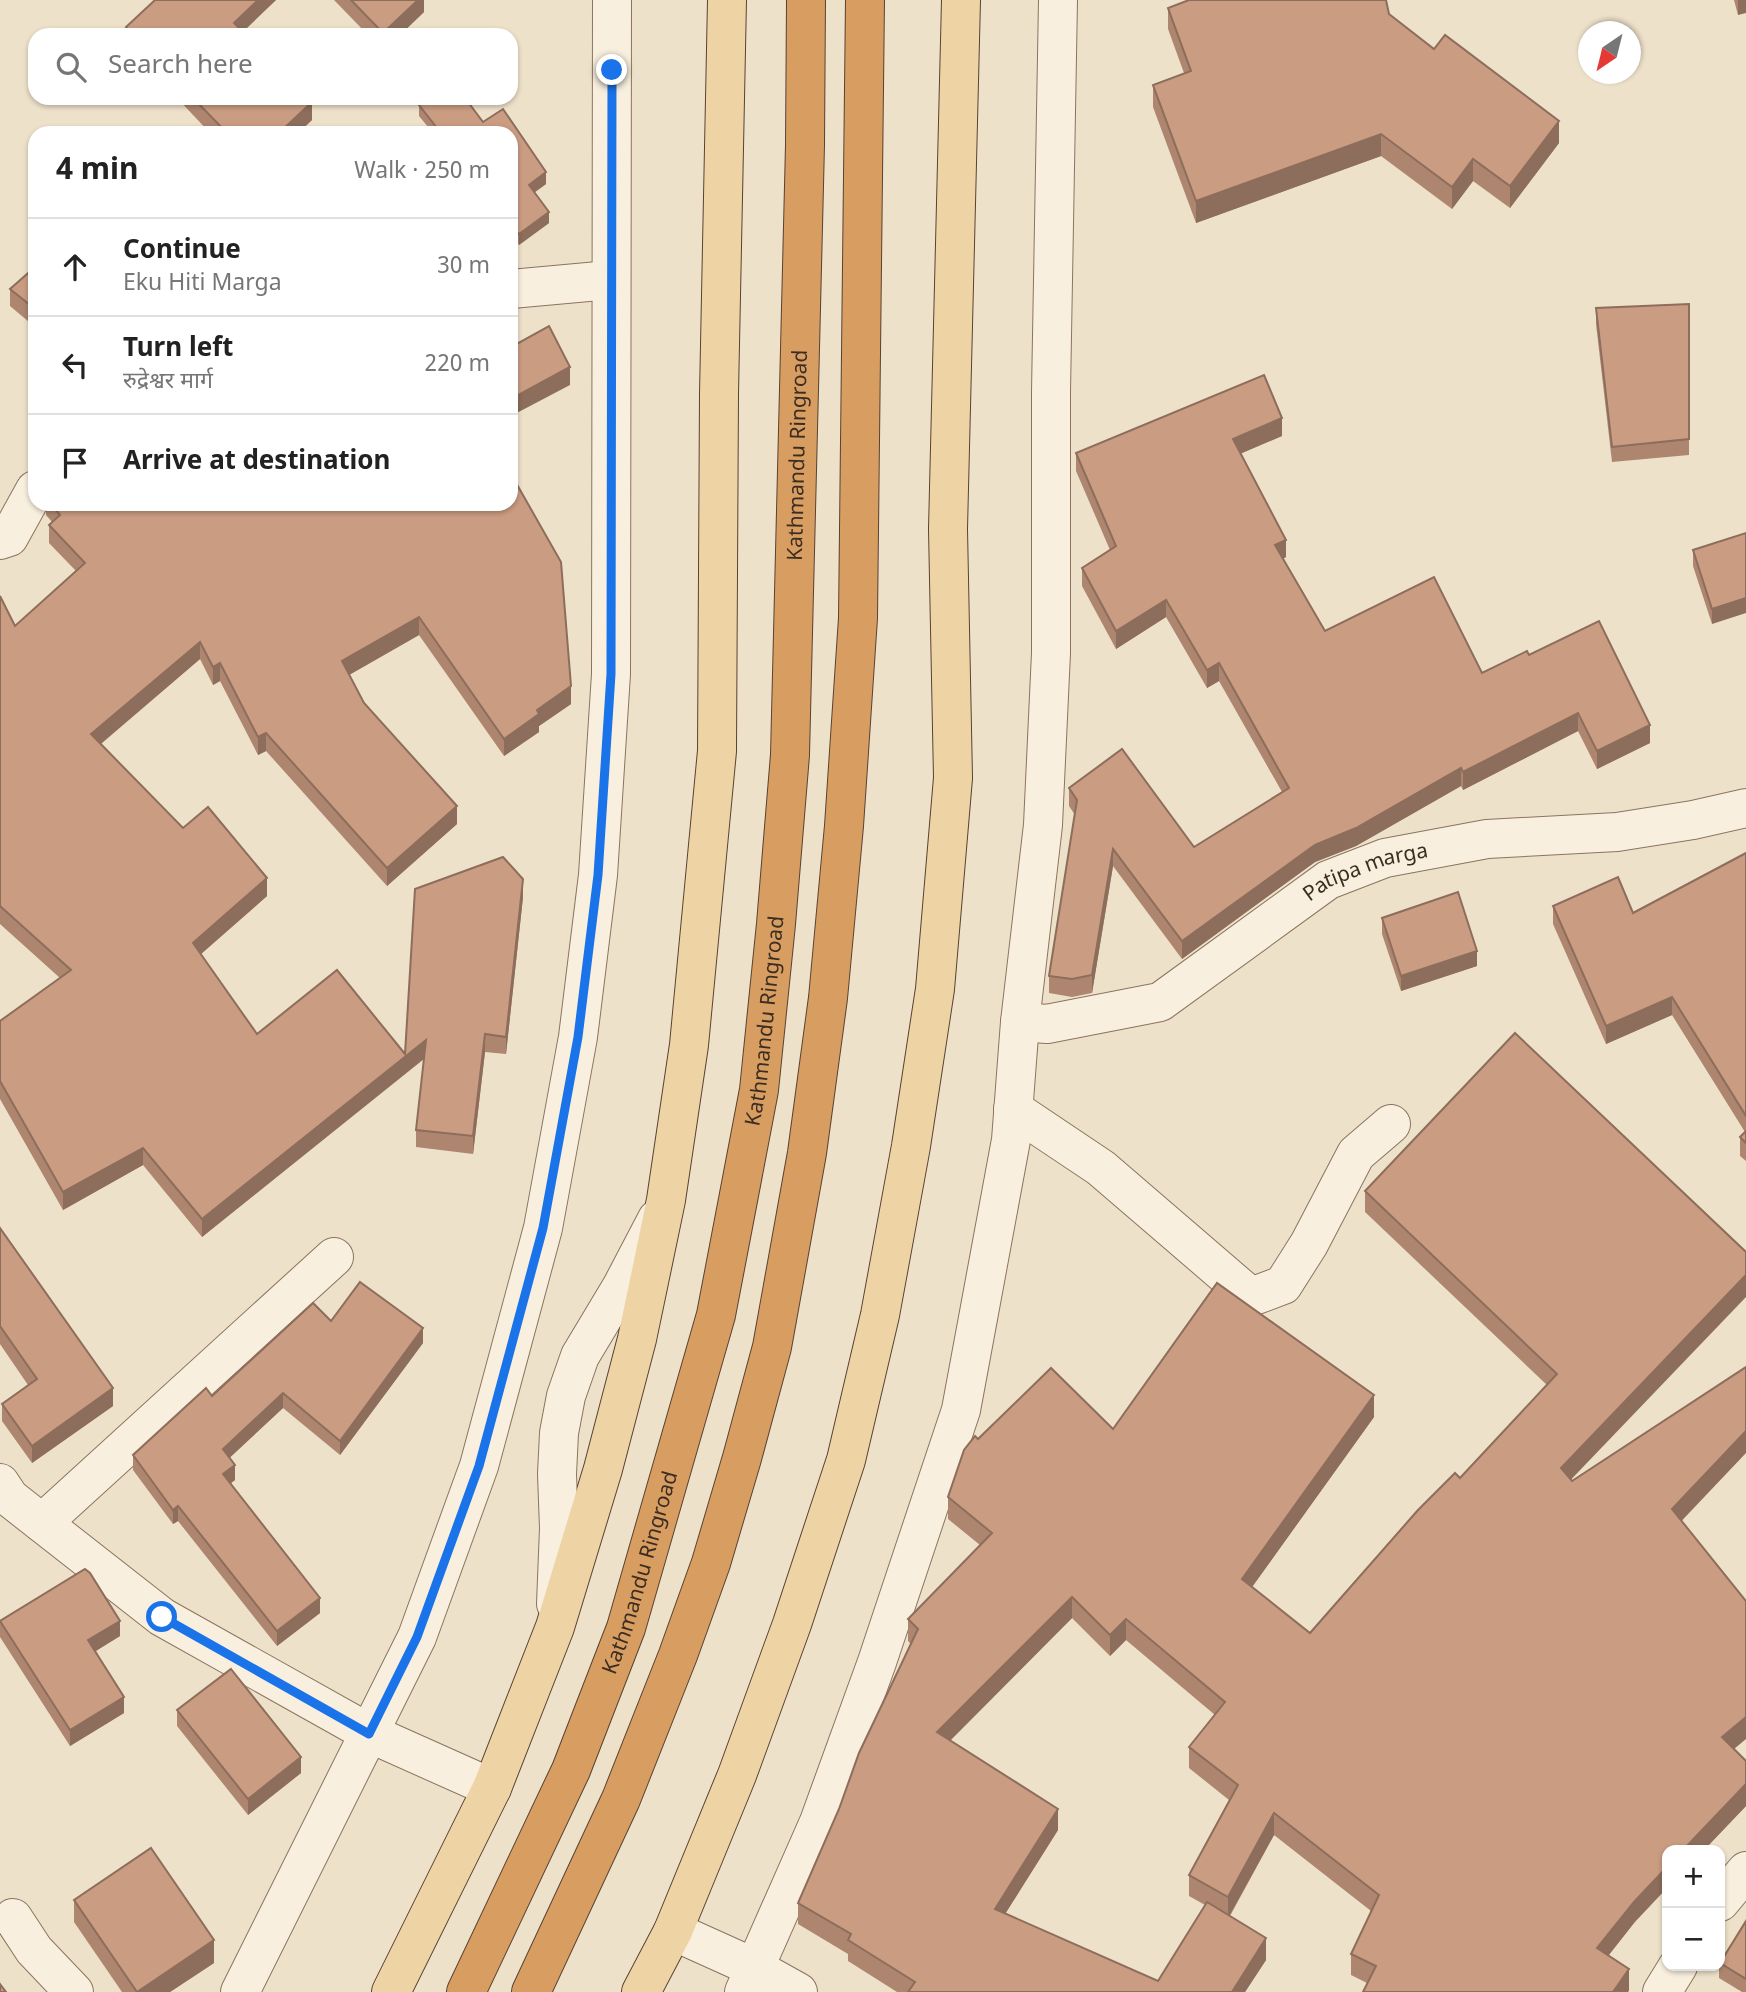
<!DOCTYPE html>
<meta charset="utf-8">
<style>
body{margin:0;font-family:Georgia,"Noto Sans Devanagari",serif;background:#f6f6f6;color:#222}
.controls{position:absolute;right:21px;bottom:21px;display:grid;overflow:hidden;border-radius:14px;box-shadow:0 2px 5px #0004}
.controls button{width:63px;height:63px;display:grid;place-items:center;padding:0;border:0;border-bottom:2px solid #e0e0e0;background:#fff;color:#222;font:35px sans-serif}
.compass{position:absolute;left:1578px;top:21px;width:63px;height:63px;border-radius:50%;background:#fff;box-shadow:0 2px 5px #0004;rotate:215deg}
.stop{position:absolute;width:21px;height:21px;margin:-16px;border:5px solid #1a73e8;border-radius:50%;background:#fff}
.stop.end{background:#1a73e8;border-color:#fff;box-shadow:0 2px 7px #0008}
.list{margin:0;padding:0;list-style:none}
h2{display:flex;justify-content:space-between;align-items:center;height:91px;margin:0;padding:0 28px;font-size:30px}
h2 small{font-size:23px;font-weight:400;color:#767676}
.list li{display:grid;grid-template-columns:46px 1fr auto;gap:21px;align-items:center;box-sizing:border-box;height:98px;padding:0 28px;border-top:2px solid #e0e0e0}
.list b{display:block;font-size:26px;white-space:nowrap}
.list p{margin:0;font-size:23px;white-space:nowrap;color:#767676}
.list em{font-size:23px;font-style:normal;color:#767676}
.icon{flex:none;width:38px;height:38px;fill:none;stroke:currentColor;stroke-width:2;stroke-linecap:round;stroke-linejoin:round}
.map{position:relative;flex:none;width:1746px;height:1992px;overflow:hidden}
.search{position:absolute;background:#fff;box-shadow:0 2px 5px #0004;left:28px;top:28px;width:490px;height:77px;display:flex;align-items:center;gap:18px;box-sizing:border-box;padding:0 24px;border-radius:21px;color:#767676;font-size:26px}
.panel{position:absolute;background:#fff;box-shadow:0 2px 5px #0004;left:28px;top:126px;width:490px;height:385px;border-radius:21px}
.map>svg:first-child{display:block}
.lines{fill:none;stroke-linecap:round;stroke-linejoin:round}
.minor-casing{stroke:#8a745f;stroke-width:40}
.major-casing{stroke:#584232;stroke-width:40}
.highway-casing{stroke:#584232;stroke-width:40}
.minor{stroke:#f8efde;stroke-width:38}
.major{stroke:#eed4a5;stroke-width:38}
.highway{stroke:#d89d60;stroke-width:38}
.wall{fill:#ae8670;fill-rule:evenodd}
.shaded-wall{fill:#8d6d5b}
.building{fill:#ca9c82;stroke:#8d6d5b;stroke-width:2}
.route{stroke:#1a73e8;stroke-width:9}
.labels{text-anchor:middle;stroke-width:5;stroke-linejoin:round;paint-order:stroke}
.street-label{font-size:21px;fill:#3b2d22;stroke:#f5ecda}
</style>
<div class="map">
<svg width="1746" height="1992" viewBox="0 0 1746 1992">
<rect width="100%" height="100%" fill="#eee1ca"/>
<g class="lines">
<g class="minor-casing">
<g id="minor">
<path d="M 511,289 L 610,280"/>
<path d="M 0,540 L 9,537 L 35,490"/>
<path id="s1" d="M 1020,1022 L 1047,1024 L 1160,1002 L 1328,880 L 1385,858 L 1487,839 L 1617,832 L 1693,820 L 1746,808"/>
<path d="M 1013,1109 L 1101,1168 L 1251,1297 L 1283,1285 L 1309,1244 L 1356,1154 L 1391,1124"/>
<path d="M 0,1483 L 10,1498 L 162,1617 L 369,1733 L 492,1788"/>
<path d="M 42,1523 L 334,1257"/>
<path d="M 556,1604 L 559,1528 L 557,1474 L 559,1433 L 566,1396 L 580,1356 L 622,1286 L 657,1219"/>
<path d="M 1720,1902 L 1746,1871"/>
<path d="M 13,1918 L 34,1950 L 74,1992"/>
<path d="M 673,1931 L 755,1968 L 798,1992"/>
<path d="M 240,1992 L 417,1637 L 479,1466 L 543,1228 L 578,1037 L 598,875 L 611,674 L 612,0"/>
<path d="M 744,1992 L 819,1822 L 877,1662 L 961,1410 L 1011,1140 L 1020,1022 L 1043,825 L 1051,653 L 1051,392 L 1058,0"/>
<path d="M 1662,1992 L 1678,1966"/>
</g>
</g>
<g class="major-casing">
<g id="major">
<path d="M 391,1992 L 492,1788 L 555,1627 L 603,1469 L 637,1339 L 666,1200 L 689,1045 L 717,751 L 719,394 L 727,0"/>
<path d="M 641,1992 L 673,1931 L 737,1775 L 792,1624 L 846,1460 L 880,1315 L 911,1146 L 935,989 L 953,778 L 948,529 L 961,0"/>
</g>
</g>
<g class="highway-casing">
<g id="highway">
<path id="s2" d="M 466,1992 L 571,1770 L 626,1628 L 716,1315 L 759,1090 L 776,924 L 790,755 L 805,145 L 806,0"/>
<path d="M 531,1992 L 621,1799 L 678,1655 L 711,1563 L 742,1458 L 772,1347 L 807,1153 L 828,998 L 844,826 L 858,618 L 865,0"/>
</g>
</g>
<use href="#minor" class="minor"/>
<use href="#major" class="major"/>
<use href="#highway" class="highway"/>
</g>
<g class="wall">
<path d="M 155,0 L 276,0 L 243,32 L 246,35 L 126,35 L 126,27 Z"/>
<path d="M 334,0 L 424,0 L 424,12 L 400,35 L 368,35 Z"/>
<path d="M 1734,0 L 1746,0 L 1738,15 Z"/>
<path d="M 1168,8 L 1389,14 L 1559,143 L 1510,208 L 1473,181 L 1452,209 L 1381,156 L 1196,223 L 1153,107 L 1153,85 L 1184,73 L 1168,29 Z"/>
<path d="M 177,98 L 308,98 L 312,120 L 298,133 L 210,133 Z"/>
<path d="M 428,98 L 465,98 L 483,122 L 503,109 L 546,172 L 546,184 L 534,193 L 549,212 L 549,223 L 519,245 L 511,235 L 511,133 L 433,133 L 419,116 L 419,105 Z"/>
<path d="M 35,267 L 35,327 L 10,306 L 10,289 Z"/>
<path d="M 1689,304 L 1689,455 L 1612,462 L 1596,324 L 1596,308 Z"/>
<path d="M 1282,436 L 1240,453 L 1286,557 L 1283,559 L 1325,631 L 1482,673 L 1529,655 L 1650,743 L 1597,769 L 1578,731 L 1463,790 L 1461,786 L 1356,846 L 1315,862 L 1182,959 L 1113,866 L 1092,993 L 1072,997 L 1049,993 L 1049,976 L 1075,815 L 1069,806 L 1069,788 L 1194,847 L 1282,792 L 1219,681 L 1207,688 L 1166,617 L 1116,649 L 1082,586 L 1082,568 L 1110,550 L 1076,471 L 1076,453 Z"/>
<path d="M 46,504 L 511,504 L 571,704 L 539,726 L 539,732 L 504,756 L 419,635 L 349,675 L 364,703 L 457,824 L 387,886 L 266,751 L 258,755 L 220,681 L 213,685 L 200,659 L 101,744 L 183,828 L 267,896 L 201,954 L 257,1034 L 405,1054 L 523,897 L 506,1054 L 485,1052 L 473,1154 L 416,1147 L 416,1130 L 424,1059 L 202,1237 L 143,1165 L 63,1210 L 0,1099 L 0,1021 L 60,978 L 0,924 L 0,596 L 15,626 L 76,571 L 49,543 L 49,525 L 52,522 L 46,515 Z"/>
<path d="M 1746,533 L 1712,624 L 1693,566 L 1693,550 Z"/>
<path d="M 1746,853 L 1746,1161 L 1740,1156 L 1740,1137 L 1745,1132 L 1672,1015 L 1606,1044 L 1553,924 L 1553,906 L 1633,913 Z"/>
<path d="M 1382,918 L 1477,966 L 1401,991 L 1382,934 Z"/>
<path d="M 1515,1033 L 1571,1480 L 1572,1481 L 1681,1521 L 1746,1806 L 1704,1850 L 1667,1850 L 1634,1923 L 1608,1956 L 1629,1990 L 1628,1992 L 1363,1992 L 1367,1983 L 1351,1975 L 1351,1954 L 1371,1911 L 1274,1835 L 1230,1916 L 1266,1960 L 1245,1992 L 897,1992 L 848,1961 L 848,1954 L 798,1924 L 798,1903 L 911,1644 L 908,1641 L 908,1619 L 980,1545 L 948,1519 L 948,1497 L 978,1439 L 1113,1429 L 1374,1417 L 1252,1587 L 1310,1633 L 1460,1478 L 1547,1385 L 1365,1212 L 1365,1191 ZM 1072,1618 L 1110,1656 L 1126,1640 L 1215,1715 L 1189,1747 L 1189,1768 L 1229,1800 L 1189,1875 L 1189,1896 L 1205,1905 L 1158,1981 L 1005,1914 L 1058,1830 L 950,1740 Z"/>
<path d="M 0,1228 L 113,1406 L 32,1463 L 2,1421 L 2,1404 L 28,1385 L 0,1344 Z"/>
<path d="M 331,1321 L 423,1343 L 340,1455 L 283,1408 L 229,1458 L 235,1480 L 231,1483 L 320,1613 L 277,1646 L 178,1521 L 173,1524 L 133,1470 L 133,1455 L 212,1396 Z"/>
<path d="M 0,1621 L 120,1636 L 95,1651 L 124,1713 L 70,1746 L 0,1637 Z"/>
<path d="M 177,1710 L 301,1773 L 248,1815 L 177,1726 Z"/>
<path d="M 74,1900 L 214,1963 L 170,1992 L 122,1992 L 74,1922 Z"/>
<path d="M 1746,1921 L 1746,1992 L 1742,1992 L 1719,1978 L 1719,1966 L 1720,1962 Z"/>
</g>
<g class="shaded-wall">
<path d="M 258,0 L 276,0 L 239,35 L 234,23 Z"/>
<path d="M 418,0 L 424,0 L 424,12 L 400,35 L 383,35 L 383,33 Z"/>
<path d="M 1738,0 L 1746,0 L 1746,13 L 1738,15 Z"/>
<path d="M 312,102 L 312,120 L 298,133 L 279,133 Z"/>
<path d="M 1559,121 L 1559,143 L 1510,208 L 1510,186 Z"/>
<path d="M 1381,134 L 1381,156 L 1196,223 L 1196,201 Z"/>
<path d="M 1473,159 L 1473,181 L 1452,209 L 1452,187 Z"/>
<path d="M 546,172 L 546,184 L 529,196 L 529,185 Z"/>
<path d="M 549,212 L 549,223 L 519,245 L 519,234 Z"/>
<path d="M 570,367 L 570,385 L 511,416 L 511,399 Z"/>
<path d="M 1282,418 L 1282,436 L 1233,457 L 1233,439 Z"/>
<path d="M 1286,540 L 1286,557 L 1275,563 L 1275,545 Z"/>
<path d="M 1746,598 L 1746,613 L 1712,624 L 1712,609 Z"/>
<path d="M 1166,600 L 1166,617 L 1116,649 L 1116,631 Z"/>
<path d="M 419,617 L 419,635 L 342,679 L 342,661 Z"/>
<path d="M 200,642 L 200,659 L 91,752 L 91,734 Z"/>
<path d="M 220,663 L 220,681 L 213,685 L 213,667 Z"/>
<path d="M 1219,663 L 1219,681 L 1207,688 L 1207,670 Z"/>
<path d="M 571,686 L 571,704 L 539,726 L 539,732 L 504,756 L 504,739 L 537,710 Z"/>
<path d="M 1578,713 L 1578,731 L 1463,790 L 1463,772 Z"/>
<path d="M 1650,725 L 1650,743 L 1597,769 L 1597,751 Z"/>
<path d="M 266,733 L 266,751 L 258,755 L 258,737 Z"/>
<path d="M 1461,768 L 1461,786 L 1356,846 L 1315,862 L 1182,959 L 1182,941 L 1315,845 Z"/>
<path d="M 457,806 L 457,824 L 387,886 L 387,868 Z"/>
<path d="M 1113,849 L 1113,866 L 1092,993 L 1092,975 Z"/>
<path d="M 267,878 L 267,896 L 193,961 L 193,943 Z"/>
<path d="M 523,879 L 523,897 L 506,1054 L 506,1037 Z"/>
<path d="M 1477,951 L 1477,966 L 1401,991 L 1401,976 Z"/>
<path d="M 1672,997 L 1672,1015 L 1606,1044 L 1606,1026 Z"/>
<path d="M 485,1034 L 485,1052 L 473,1154 L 473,1136 Z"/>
<path d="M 426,1040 L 426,1057 L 202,1237 L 202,1219 Z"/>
<path d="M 143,1148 L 143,1165 L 63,1210 L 63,1192 Z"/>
<path d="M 1746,1275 L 1746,1297 L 1561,1490 L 1561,1468 Z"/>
<path d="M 423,1328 L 423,1343 L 340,1455 L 340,1441 Z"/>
<path d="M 113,1388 L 113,1406 L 32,1463 L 32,1446 Z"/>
<path d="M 283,1393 L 283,1408 L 223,1464 L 223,1449 Z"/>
<path d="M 1374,1395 L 1374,1417 L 1242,1601 L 1242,1579 Z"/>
<path d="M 1746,1431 L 1746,1453 L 1672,1531 L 1672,1509 Z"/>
<path d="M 235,1465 L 235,1480 L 223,1489 L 223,1474 Z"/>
<path d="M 178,1506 L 178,1521 L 173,1524 L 173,1510 Z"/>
<path d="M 1072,1597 L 1072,1618 L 937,1754 L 937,1732 Z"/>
<path d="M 320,1598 L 320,1613 L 277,1646 L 277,1631 Z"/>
<path d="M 1126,1619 L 1126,1640 L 1110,1656 L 1110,1635 Z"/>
<path d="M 120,1621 L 120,1636 L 88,1656 L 88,1640 Z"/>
<path d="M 124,1697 L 124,1713 L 70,1746 L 70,1730 Z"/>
<path d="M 1746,1717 L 1746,1739 L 1722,1759 L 1722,1737 Z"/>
<path d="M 301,1757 L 301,1773 L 248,1815 L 248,1799 Z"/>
<path d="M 1746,1784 L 1746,1806 L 1704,1850 L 1683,1850 Z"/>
<path d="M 1058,1809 L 1058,1830 L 995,1930 L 995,1909 Z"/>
<path d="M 1274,1813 L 1274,1835 L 1228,1918 L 1228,1897 Z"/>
<path d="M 1667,1867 L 1667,1888 L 1634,1923 L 1597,1970 L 1597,1948 L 1634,1902 Z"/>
<path d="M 1266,1938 L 1266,1960 L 1245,1992 L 1232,1992 Z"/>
<path d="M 214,1940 L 214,1963 L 170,1992 L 137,1992 Z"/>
<path d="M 1629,1969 L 1629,1990 L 1628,1992 L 1613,1992 Z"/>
</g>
<g class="building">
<path d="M 155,0 L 258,0 L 234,23 L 246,35 L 133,35 L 126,27 Z"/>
<path d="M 351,0 L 418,0 L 383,33 Z"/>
<path d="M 1189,0 L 1386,0 L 1389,14 L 1434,49 L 1445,35 L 1559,121 L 1510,186 L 1473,159 L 1452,187 L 1381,134 L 1196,201 L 1153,85 L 1191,71 L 1168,8 Z"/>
<path d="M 193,98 L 308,98 L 312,102 L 279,133 L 227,133 Z"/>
<path d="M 428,98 L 465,98 L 483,122 L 503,109 L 546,172 L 529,185 L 549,212 L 519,234 L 511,224 L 511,133 L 441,133 L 419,105 Z"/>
<path d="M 35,267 L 35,309 L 10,289 Z"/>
<path d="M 1689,304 L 1689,439 L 1612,447 L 1596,308 Z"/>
<path d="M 549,326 L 570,367 L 511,399 L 511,347 Z"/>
<path d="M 1264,375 L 1282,418 L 1233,439 L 1286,540 L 1275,545 L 1325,631 L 1434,577 L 1482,673 L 1527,651 L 1529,655 L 1599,621 L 1650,725 L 1597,751 L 1578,713 L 1463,772 L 1461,768 L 1356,828 L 1315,845 L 1182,941 L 1113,849 L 1092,975 L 1072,979 L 1049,976 L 1077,800 L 1069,788 L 1122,749 L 1194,847 L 1289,788 L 1219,663 L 1207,670 L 1166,600 L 1116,631 L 1082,568 L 1116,546 L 1076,453 Z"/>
<path d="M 511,474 L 561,562 L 571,686 L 537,710 L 539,714 L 504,739 L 419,617 L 342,661 L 364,703 L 457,806 L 387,868 L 266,733 L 258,737 L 220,663 L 213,667 L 200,642 L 91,734 L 183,828 L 208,807 L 267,878 L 193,943 L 257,1034 L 337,970 L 405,1054 L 415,889 L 503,857 L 523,879 L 506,1037 L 485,1034 L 473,1136 L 416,1130 L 426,1040 L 202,1219 L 143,1148 L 63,1192 L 0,1081 L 0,1021 L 71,970 L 0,906 L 0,596 L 15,626 L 85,563 L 49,525 L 60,515 L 51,504 L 511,504 Z"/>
<path d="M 1746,533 L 1746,598 L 1712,609 L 1693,550 Z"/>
<path d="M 1746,853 L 1746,1116 L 1672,997 L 1606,1026 L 1553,906 L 1618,877 L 1633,913 Z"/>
<path d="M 1458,892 L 1477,951 L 1401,976 L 1382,918 Z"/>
<path d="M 1515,1033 L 1746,1252 L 1746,1275 L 1561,1468 L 1572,1481 L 1746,1367 L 1746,1431 L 1672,1509 L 1746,1601 L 1746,1717 L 1722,1737 L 1746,1761 L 1746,1784 L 1683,1850 L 1667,1850 L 1667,1867 L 1634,1902 L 1597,1948 L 1629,1969 L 1613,1992 L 1363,1992 L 1376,1966 L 1351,1954 L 1379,1895 L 1274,1813 L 1228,1897 L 1189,1875 L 1238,1785 L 1189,1747 L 1225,1702 L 1126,1619 L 1110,1635 L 1072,1597 L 937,1732 L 1058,1809 L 995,1909 L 1158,1981 L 1207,1902 L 1266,1938 L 1232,1992 L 908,1992 L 915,1982 L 848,1940 L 851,1934 L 798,1903 L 839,1809 L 859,1753 L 918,1629 L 908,1619 L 992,1533 L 948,1497 L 964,1450 L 975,1436 L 978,1439 L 1051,1368 L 1113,1429 L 1217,1283 L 1374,1395 L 1242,1579 L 1310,1633 L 1418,1510 L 1455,1473 L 1460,1478 L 1557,1374 L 1365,1191 Z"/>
<path d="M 1746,1131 L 1746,1143 L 1740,1137 Z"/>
<path d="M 0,1228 L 113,1388 L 32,1446 L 2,1404 L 37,1379 L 0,1326 Z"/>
<path d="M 360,1282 L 423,1328 L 340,1441 L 283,1393 L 223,1449 L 235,1465 L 223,1474 L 320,1598 L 277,1631 L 178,1506 L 173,1510 L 133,1455 L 206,1388 L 212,1396 L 313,1303 L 331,1321 Z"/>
<path d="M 85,1569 L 90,1573 L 120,1621 L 88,1640 L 124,1697 L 70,1730 L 0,1621 Z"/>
<path d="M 231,1669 L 301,1757 L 248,1799 L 177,1710 Z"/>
<path d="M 151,1848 L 214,1940 L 137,1992 L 74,1900 Z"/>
<path d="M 1746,1921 L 1746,1979 L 1720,1963 Z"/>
<path d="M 0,1984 L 6,1992 L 0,1992 Z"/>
</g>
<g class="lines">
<path class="route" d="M 162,1617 L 369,1734 L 417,1637 L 479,1466 L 543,1228 L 578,1037 L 598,875 L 611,674 L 612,70"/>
</g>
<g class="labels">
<g class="street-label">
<text dy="7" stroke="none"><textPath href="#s2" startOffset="1589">Kathmandu Ringroad</textPath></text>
<text dy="7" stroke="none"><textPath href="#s1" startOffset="388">Patipa marga</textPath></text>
<text dy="7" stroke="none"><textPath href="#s2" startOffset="1022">Kathmandu Ringroad</textPath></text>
<text dy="7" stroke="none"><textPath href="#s2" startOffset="455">Kathmandu Ringroad</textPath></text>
</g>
</g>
</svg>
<div class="controls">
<button>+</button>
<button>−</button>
</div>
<svg class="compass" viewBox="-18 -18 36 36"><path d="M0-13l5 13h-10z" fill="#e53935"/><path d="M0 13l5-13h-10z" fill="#767676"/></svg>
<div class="stop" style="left:162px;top:1617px"></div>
<div class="stop end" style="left:612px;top:70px"></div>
<div class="search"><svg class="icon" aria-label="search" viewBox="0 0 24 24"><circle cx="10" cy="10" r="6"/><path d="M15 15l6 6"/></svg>Search here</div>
<section class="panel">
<h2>4 min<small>Walk · 250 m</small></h2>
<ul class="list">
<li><svg class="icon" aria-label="ahead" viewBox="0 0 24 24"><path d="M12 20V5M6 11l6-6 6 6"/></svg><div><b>Continue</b><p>Eku Hiti Marga</p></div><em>30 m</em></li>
<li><svg class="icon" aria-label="left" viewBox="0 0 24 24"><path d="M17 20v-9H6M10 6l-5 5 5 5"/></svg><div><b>Turn left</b><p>रुद्रेश्वर मार्ग</p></div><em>220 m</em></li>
<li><svg class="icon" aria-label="arrive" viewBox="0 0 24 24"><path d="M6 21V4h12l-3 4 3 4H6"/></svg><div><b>Arrive at destination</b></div></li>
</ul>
</section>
</div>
